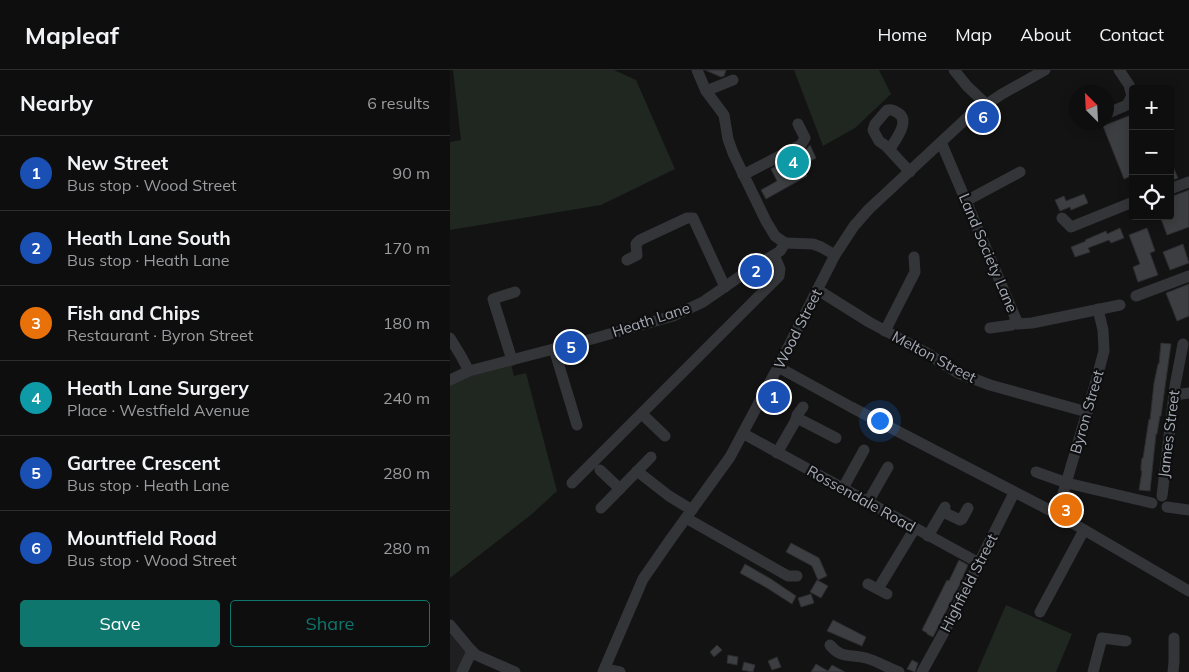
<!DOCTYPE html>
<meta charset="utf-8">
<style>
body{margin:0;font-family:Mulish,sans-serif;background:#171718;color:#f1f3f6}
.controls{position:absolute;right:15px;top:15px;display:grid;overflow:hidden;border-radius:5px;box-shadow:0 2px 12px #0003}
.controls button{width:45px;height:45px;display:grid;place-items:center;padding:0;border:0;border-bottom:1px solid #2e2e2f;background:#0e0e0f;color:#f1f3f6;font:25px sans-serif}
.compass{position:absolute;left:619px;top:15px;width:45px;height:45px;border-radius:50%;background:#0e0e0f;box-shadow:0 2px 12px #0003;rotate:336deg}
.you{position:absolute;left:429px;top:350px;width:18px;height:18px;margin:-12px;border:4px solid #fff;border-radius:50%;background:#1a73e8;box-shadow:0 0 0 8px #1a73e833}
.badge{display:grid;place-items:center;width:32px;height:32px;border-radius:50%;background:#0f766e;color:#fff;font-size:16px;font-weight:700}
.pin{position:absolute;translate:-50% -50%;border:2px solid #fff;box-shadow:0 1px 5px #0006}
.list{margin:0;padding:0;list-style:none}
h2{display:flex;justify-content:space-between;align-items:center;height:65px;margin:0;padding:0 20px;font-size:21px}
h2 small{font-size:16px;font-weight:400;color:#9b9c9e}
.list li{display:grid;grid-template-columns:32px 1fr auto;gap:15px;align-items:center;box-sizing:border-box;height:75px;padding:0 20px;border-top:1px solid #2e2e2f}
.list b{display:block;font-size:19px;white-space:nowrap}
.list p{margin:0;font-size:16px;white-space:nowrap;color:#9b9c9e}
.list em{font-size:16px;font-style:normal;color:#9b9c9e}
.actions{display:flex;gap:10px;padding:15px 20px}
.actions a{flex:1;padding:11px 0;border:1px solid #0f766e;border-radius:5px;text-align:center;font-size:18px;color:#0f766e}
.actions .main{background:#0f766e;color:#fff}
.icon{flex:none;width:28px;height:28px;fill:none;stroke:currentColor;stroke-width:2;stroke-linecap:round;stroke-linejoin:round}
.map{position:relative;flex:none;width:739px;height:602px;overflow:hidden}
header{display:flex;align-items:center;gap:30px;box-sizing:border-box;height:70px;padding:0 25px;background:#0e0e0f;border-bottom:1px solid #2e2e2f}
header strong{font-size:24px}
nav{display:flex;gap:28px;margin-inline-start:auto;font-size:18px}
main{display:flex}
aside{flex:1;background:#0e0e0f}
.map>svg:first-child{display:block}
.built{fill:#1f1f21}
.green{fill:#1f2720}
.building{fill:#3d3e41;stroke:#2d2d30}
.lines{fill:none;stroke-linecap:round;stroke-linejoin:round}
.minor{stroke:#343539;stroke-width:11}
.labels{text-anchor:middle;stroke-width:4.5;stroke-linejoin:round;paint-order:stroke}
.street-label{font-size:15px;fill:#a4a9b5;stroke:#0e0e0f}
</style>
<header>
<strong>Mapleaf</strong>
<nav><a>Home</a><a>Map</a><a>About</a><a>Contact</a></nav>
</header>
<main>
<aside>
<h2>Nearby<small>6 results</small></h2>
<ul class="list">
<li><span class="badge" style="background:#1a4fb4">1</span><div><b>New Street</b><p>Bus stop · Wood Street</p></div><em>90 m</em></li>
<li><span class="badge" style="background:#1a4fb4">2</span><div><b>Heath Lane South</b><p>Bus stop · Heath Lane</p></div><em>170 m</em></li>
<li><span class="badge" style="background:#e8710a">3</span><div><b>Fish and Chips</b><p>Restaurant · Byron Street</p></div><em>180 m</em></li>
<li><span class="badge" style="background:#0f9aa8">4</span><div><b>Heath Lane Surgery</b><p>Place · Westfield Avenue</p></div><em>240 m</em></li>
<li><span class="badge" style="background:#1a4fb4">5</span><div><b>Gartree Crescent</b><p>Bus stop · Heath Lane</p></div><em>280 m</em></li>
<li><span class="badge" style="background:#1a4fb4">6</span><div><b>Mountfield Road</b><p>Bus stop · Wood Street</p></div><em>280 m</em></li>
</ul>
<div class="actions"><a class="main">Save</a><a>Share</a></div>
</aside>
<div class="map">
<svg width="739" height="602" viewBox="0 0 739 602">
<rect width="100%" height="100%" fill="#131314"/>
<path class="built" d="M 0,564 L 18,585 L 10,602 L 0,602 Z"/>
<g class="green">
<path d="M 3,0 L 164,0 L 186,10 L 225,99 L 151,135 L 0,160 L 0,72 L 11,70 Z"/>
<path d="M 344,0 L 429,0 L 441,24 L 405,58 L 373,76 Z"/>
<path d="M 61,294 L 64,306 L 76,303 L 107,421 L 82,444 L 0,508 L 0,314 L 16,307 Z"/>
<path d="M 556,535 L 622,564 L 606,602 L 527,602 Z"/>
</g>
<g class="building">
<path d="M 255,0 L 276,0 L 274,6 L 271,7 Z"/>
<path d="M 681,45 L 683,50 L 683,105 L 674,109 L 653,56 Z"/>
<path d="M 360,75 L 366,88 L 351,96 L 357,106 L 316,129 L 311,120 L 327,111 L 321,99 L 354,82 Z"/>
<path d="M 720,90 L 728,108 L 720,111 Z"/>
<path d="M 739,120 L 739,157 L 717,165 L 710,146 L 720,146 L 720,127 Z"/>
<path d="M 634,124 L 638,133 L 621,140 L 620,137 L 610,141 L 605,130 L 614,126 L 616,131 Z"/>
<path d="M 670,158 L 674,168 L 661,173 L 659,170 L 638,178 L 640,182 L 625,187 L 621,177 L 636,171 L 635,170 L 656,161 L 657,164 Z"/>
<path d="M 697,158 L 705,181 L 700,183 L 708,205 L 688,212 L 683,197 L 690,194 L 679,165 Z"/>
<path d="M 733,174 L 739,193 L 720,200 L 713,182 Z"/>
<path d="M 739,214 L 739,246 L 727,251 L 716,223 Z"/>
<path d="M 711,273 L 721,274 L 711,346 L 710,346 L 707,364 L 706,364 L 700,421 L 689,420 L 692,401 L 691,401 L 691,395 L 692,388 L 693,388 L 699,349 L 700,350 L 704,313 L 708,294 L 709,294 Z"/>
<path d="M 341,473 L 369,488 L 377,506 L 368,510 L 362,496 L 336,482 Z"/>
<path d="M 509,490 L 518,495 L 509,516 L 483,567 L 477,564 L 477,563 L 472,560 L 497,510 L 499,511 Z"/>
<path d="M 295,494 L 321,509 L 346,526 L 342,534 L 317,518 L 290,503 Z"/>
<path d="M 367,510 L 378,516 L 371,528 L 360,522 Z"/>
<path d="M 361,524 L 364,533 L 351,537 L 348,528 Z"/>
<path d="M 383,550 L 416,567 L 412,576 L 377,561 Z"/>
<path d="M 267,575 L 272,580 L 264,587 L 260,582 Z"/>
<path d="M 278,585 L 288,587 L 287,595 L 277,593 Z"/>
<path d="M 327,587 L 331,597 L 322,600 L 318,591 Z"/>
<path d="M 462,590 L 468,593 L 465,602 L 457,599 Z"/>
<path d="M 294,592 L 305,595 L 303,602 L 292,600 Z"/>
<path d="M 366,594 L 378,601 L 382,595 L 395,602 L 361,602 Z"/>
</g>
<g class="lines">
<g class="minor">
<path d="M 247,0 L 256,21 L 274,45 L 278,69 L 283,83 L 316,151 L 325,166 L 335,173"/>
<path d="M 504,0 L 517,16 L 536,34"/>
<path d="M 256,21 L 283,10"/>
<path d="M 656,44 L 677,35 L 682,26 L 679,15 L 669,0"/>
<path d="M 491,72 L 568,254 L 582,253 L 670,235"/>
<path d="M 440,79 C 445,70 461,51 448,43 C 444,40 441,39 437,40 L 425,54 L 423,60 L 429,71 L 436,76 L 460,102"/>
<path d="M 293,105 L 351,75 L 355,68 L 348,54"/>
<path d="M 720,119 L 739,112"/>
<path d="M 516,131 L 570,102"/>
<path d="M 612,148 L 621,157 L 683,132"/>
<path d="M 177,190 L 187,185 L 186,174 L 190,170 L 237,148 L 243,148 L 275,217"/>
<path d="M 368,220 L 419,252 L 475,282 L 508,303 L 540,315 L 637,342"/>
<path d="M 686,226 L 739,206"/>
<path d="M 540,258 L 562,255 L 566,249"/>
<path d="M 435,261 L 465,202 L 464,187"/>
<path d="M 0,268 L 11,286 L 19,301"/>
<path d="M 104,279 L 127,355"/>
<path d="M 62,290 L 43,229 L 65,222"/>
<path d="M 328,297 L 401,337 L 607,444 L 739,521"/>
<path d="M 0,310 L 19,301 L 142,269 L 223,246 L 253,232 L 302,198 L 324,185 L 330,181 L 335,173 L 363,174 L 371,177 L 385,185"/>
<path d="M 725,325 L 739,323"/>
<path d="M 192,344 L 215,366"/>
<path d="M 346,350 L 347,345 L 353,337"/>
<path d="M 294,364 L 529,493"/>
<path d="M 327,383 L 346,350 L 351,350 L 386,368"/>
<path d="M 150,400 L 170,419"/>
<path d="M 187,401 L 219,426 L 242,440"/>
<path d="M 586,402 L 617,413 L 702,433"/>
<path d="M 122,413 L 329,206 L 330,199 L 324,185"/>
<path d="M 393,418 L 414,380"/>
<path d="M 712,426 L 725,316 L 733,274"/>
<path d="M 418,432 L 438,397"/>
<path d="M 717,437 L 739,440"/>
<path d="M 151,438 L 201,387"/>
<path d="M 493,442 L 510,450 L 512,449 L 518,438"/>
<path d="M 607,444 L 645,315 L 654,281 L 653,260 L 648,239"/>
<path d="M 236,448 L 338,506 L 347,506"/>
<path d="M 478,466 L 495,437"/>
<path d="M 418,514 L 437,524"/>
<path d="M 428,519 L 465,458"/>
<path d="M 590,542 L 634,460"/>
<path d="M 0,555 L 20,579 L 26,585 L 65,602"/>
<path d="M 380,575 C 391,589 400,584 416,588 C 427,591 438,598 449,602"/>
<path d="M 155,599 L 170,602"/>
<path d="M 12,602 L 22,581"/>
<path d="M 153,602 L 193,509 L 220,470 L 280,387 L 328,297 L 385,185 L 404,156 L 419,139 L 519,46 L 552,24 L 595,0"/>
<path d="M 472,602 L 499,553 L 564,423"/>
<path d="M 643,602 L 652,568 L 676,571"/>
<path d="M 723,602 L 724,592 L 724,568"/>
</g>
</g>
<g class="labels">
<g class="street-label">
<text transform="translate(538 183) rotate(67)" y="5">Land Society Lane</text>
<text transform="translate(201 250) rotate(-18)" y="5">Heath Lane</text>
<text transform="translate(348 259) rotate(-63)" y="5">Wood Street</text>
<text transform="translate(484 287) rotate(28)" y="5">Melton Street</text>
<text transform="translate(637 342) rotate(-74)" y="5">Byron Street</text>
<text transform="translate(719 364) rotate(-83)" y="5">James Street</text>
<text transform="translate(411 429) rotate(29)" y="5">Rossendale Road</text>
<text transform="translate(519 513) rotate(-63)" y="5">Highfield Street</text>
</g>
</g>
</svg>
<div class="controls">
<button>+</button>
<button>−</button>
<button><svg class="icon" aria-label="locate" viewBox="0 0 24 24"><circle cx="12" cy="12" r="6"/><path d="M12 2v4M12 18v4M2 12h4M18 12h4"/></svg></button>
</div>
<svg class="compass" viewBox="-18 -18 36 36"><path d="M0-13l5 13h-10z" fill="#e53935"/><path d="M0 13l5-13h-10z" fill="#9b9c9e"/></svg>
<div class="you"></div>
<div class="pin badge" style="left:324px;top:327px;background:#1a4fb4">1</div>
<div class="pin badge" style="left:306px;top:201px;background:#1a4fb4">2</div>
<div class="pin badge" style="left:616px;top:440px;background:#e8710a">3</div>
<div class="pin badge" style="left:343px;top:92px;background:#0f9aa8">4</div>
<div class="pin badge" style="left:121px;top:277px;background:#1a4fb4">5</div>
<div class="pin badge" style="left:533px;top:47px;background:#1a4fb4">6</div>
</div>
</main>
